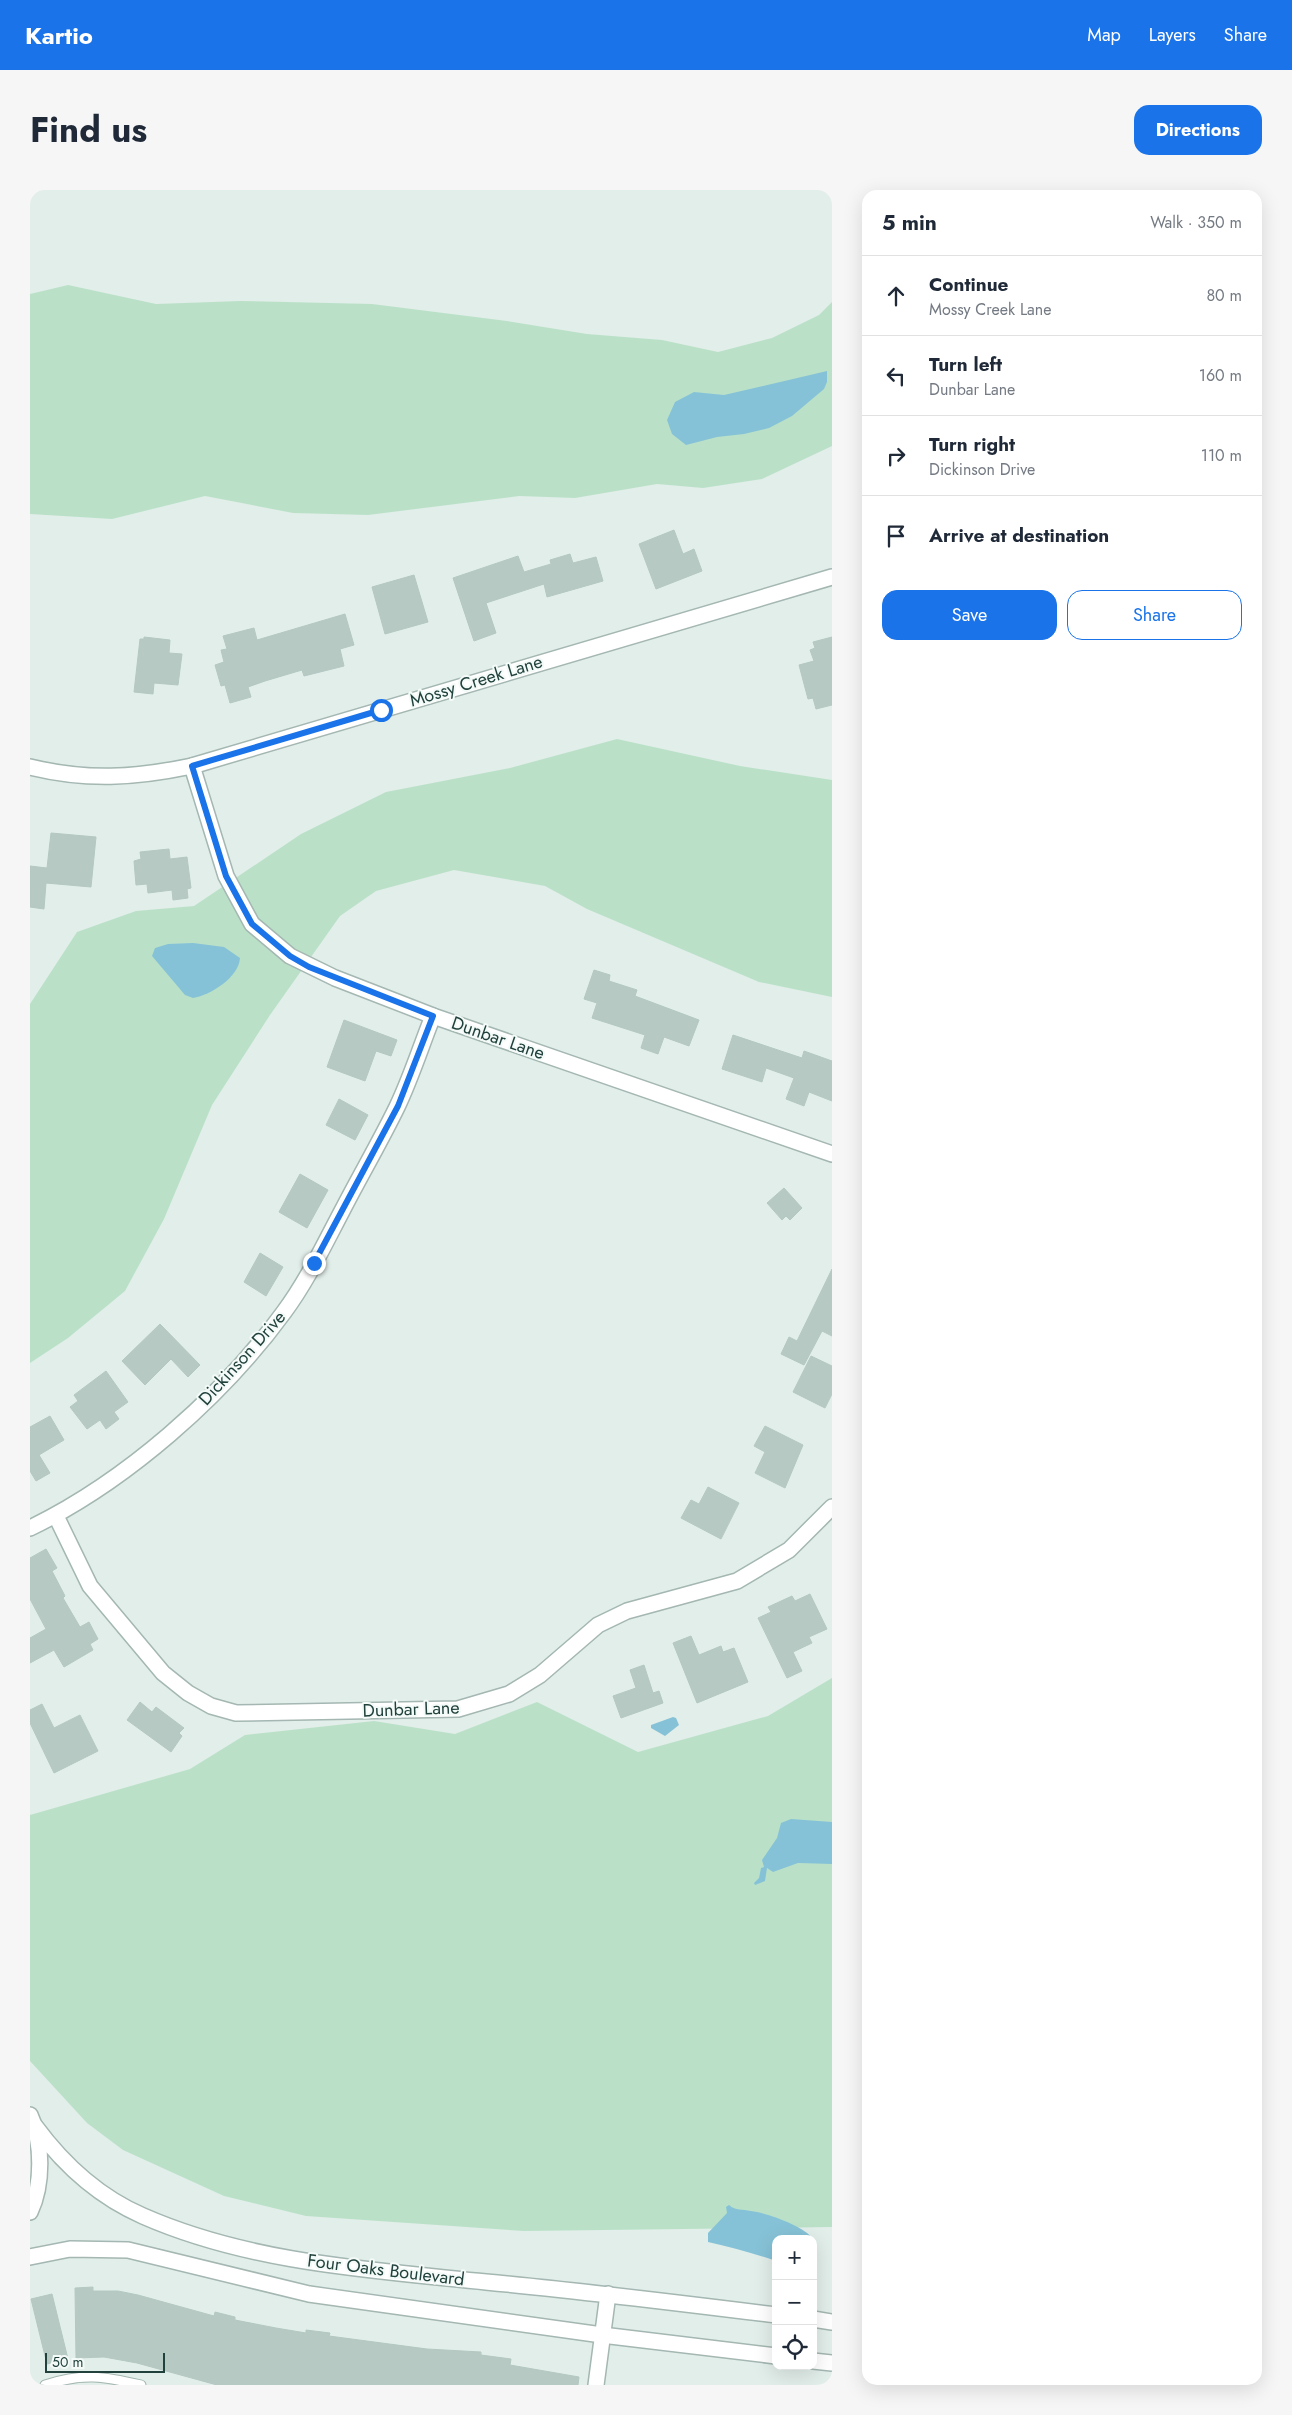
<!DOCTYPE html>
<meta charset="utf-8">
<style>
body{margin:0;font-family:Jost,sans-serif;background:#f6f6f7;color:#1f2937}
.controls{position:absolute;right:15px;bottom:15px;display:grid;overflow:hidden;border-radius:10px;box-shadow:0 5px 20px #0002}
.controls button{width:45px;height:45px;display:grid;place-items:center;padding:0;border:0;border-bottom:1px solid #e0e1e3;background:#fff;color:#1f2937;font:25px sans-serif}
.scale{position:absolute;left:15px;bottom:12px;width:120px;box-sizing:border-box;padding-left:5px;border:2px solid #21413c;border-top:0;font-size:14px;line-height:18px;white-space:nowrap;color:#21413c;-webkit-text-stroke:4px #f3faf7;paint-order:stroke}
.stop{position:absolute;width:15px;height:15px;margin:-11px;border:4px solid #1a73e8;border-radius:50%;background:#fff}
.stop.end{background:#1a73e8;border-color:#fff;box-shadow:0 1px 5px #0008}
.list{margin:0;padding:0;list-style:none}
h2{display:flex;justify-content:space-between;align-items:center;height:65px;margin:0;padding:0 20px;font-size:21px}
h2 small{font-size:16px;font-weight:400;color:#747a83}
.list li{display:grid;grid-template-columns:32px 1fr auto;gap:15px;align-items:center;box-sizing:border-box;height:80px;padding:0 20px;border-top:1px solid #e0e1e3}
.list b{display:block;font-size:19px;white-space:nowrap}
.list p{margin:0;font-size:16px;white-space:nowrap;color:#747a83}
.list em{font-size:16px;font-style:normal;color:#747a83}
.actions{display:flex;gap:10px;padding:15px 20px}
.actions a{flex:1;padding:11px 0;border:1px solid #1a73e8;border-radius:15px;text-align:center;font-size:18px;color:#1a73e8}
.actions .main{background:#1a73e8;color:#fff}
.icon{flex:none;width:28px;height:28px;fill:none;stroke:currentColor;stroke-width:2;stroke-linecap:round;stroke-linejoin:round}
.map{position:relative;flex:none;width:802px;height:2195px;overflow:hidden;border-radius:15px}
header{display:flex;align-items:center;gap:30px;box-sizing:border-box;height:70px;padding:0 25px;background:#1a73e8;color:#fff}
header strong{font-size:24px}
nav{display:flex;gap:28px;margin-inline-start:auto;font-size:18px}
.intro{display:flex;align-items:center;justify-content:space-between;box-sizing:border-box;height:120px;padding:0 30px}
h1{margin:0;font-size:35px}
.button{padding:12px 22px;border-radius:15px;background:#1a73e8;color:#fff;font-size:18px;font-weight:700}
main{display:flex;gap:30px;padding:0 30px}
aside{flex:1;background:#fff;border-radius:15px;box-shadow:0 5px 20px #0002}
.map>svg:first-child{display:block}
.green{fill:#bae1c8}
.water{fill:#86c2d7}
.building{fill:#b7c9c3;stroke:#b4c8c2}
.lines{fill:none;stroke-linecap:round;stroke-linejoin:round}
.service-casing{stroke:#a4b7b2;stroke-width:11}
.minor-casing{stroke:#a4b7b2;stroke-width:18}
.tertiary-casing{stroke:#a4b7b2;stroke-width:18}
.service{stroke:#fff;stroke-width:9}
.minor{stroke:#fff;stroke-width:15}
.tertiary{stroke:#fff;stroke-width:15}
.route{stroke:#1a73e8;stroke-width:6}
.labels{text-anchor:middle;stroke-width:4;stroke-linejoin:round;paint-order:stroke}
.street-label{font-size:18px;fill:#21413c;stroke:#f3faf7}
</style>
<header>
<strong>Kartio</strong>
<nav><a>Map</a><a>Layers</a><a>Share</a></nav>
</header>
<div class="intro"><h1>Find us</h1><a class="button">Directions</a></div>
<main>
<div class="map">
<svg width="802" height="2195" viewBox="0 0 802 2195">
<rect width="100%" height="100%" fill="#e2eeea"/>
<g class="green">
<path d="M 38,95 L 126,114 L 210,111 L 342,114 L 477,131 L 557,144 L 632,150 L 688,162 L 742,148 L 789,125 L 802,112 L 802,256 L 732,289 L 673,298 L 627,294 L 545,308 L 489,306 L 338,325 L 263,323 L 175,306 L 82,329 L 0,324 L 0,104 Z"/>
<path d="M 587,549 L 710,576 L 802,590 L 802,807 L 729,792 L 557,719 L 515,696 L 424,680 L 346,701 L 310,726 L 240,825 L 182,915 L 134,1029 L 95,1101 L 38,1148 L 0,1173 L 0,814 L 47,742 L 106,721 L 164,716 L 271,644 L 356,602 L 480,578 Z"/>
<path d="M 802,1488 L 802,2037 L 494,2041 L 276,2026 L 194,2006 L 93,1960 L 57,1933 L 0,1871 L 0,1625 L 160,1579 L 215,1545 L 344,1531 L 425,1544 L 507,1512 L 608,1562 L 738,1526 Z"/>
</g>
<g class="water">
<path d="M 797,181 L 797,192 L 794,199 L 762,226 L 739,238 L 714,244 L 687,247 L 656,255 L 642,244 L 637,230 L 645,212 L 664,202 L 694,205 Z"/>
<path d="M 163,753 L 194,757 L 210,768 C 209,787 181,805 163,808 L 155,805 L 122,766 L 125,758 L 138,754 Z"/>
<path d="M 643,1527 L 646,1528 L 649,1535 L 635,1546 L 621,1538 L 621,1535 Z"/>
<path d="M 761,1629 L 802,1632 L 802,1674 L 768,1673 L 743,1682 L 737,1678 L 735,1691 L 725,1695 L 724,1693 L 729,1688 L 731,1678 L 734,1677 L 732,1670 L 747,1648 L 751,1633 Z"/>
<path d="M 699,2015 C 706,2021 712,2019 721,2021 C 737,2023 774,2036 783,2049 L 746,2049 L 746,2071 C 723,2063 700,2057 678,2052 L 678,2043 L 697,2023 L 696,2017 Z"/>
</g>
<g class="building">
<path d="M 644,340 L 653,364 L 664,359 L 672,381 L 626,399 L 609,354 Z"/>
<path d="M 540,364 L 543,373 L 566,367 L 573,391 L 517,407 L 514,394 L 456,413 L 466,443 L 444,451 L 423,388 L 488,366 L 494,382 L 521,374 L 520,370 Z"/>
<path d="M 384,385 L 398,432 L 355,444 L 342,397 Z"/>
<path d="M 315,424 L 324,455 L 310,459 L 314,476 L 274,486 L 272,480 L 235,491 L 218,497 L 221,507 L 200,513 L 195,495 L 191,496 L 185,475 L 194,472 L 191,460 L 197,459 L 193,446 L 224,438 L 227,450 Z"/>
<path d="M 114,447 L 140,450 L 139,463 L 152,464 L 148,495 L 124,493 L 123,504 L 104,502 L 110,449 L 114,449 Z"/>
<path d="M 802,447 L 802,515 L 786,519 L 783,508 L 778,509 L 769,475 L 784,471 L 780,460 L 785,458 L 783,452 Z"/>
<path d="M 21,643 L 66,647 L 61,697 L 16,693 L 14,719 L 0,717 L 0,676 L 17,678 Z"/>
<path d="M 139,659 L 140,669 L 157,667 L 161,698 L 157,699 L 158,708 L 143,710 L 142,700 L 118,703 L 117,694 L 106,695 L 104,671 L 111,669 L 110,662 Z"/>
<path d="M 564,780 L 580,785 L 579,791 L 607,800 L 605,806 L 669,830 L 659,856 L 634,847 L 628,864 L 611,858 L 615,845 L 562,828 L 567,813 L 554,809 Z"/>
<path d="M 314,830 L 367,850 L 361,866 L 346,861 L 335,891 L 297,877 Z"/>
<path d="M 703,845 L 772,868 L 774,861 L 802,871 L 802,911 L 779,902 L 774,916 L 756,909 L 764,888 L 736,878 L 732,892 L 692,879 Z"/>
<path d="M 309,909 L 338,925 L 325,950 L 296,935 Z"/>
<path d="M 270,984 L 298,1000 L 277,1038 L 249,1022 Z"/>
<path d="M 754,998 L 772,1018 L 760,1030 L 756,1026 L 752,1030 L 737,1013 Z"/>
<path d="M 230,1063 L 253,1077 L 236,1106 L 214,1092 Z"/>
<path d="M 802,1079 L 802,1146 L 792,1141 L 774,1175 L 751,1164 L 759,1147 L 767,1151 Z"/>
<path d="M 130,1134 L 170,1175 L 158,1187 L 141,1169 L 115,1195 L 92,1171 Z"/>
<path d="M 781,1166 L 802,1176 L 802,1204 L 795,1218 L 763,1202 Z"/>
<path d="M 76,1181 L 98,1212 L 84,1222 L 89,1229 L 76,1239 L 70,1230 L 57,1239 L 40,1217 L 48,1211 L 44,1205 Z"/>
<path d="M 20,1226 L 34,1250 L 9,1265 L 20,1283 L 6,1291 L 0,1281 L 0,1237 Z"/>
<path d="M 735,1236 L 773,1255 L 755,1298 L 725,1283 L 735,1262 L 724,1256 Z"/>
<path d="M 678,1297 L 709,1313 L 691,1349 L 651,1328 L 661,1310 L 669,1314 Z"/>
<path d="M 16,1359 L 27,1378 L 22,1381 L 35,1406 L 33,1408 L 50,1437 L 59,1432 L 68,1449 L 60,1454 L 63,1460 L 34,1477 L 24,1460 L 0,1473 L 0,1448 L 16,1439 L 0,1409 L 0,1368 Z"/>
<path d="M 780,1404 L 797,1439 L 779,1447 L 782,1453 L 763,1462 L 772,1481 L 757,1488 L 728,1428 L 741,1422 L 738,1417 L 762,1406 L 765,1411 Z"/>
<path d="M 661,1446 L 669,1465 L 691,1456 L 693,1462 L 704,1458 L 718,1492 L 667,1513 L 643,1453 Z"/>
<path d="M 614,1475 L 623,1503 L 629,1501 L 633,1513 L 591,1528 L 583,1506 L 606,1498 L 600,1480 Z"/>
<path d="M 110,1512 L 122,1522 L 126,1517 L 154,1538 L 149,1543 L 152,1546 L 141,1562 L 97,1530 Z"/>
<path d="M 12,1514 L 24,1538 L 50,1525 L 68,1561 L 24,1583 L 0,1533 L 0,1520 Z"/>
<path d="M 63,2097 L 63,2101 L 88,2101 L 108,2105 L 184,2126 L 185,2122 L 205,2127 L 205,2130 L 246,2138 L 276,2143 L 276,2140 L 300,2143 L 299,2146 L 397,2159 L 451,2162 L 451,2165 L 481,2169 L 480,2175 L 549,2187 L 548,2195 L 187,2195 L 107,2173 L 74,2167 L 46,2168 L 45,2098 Z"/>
<path d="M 22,2104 L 38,2169 L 17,2174 L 1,2109 Z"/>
</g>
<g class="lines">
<g class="service-casing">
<path id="service" d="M 15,2195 C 53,2183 73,2186 111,2195"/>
</g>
<g class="minor-casing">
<g id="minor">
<path d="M 162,576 L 196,686 L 222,734 L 260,766 L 305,788 L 403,826 L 802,964"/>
<path d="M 0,577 C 57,591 105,588 162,576 L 802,387"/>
<path d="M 26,1326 L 60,1396 L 133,1483 L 158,1503 L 181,1516 L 206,1523 L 428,1519 L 479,1504 L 510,1485 L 568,1435 L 597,1421 L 707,1391 L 759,1360 L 802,1317"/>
<path d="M 0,1338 C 95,1292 192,1207 254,1122 C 277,1091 294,1055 312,1021 C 330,986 350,952 367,917 C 381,888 391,856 403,826"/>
<path d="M 566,2195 L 578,2104"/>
</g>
</g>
<g class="tertiary-casing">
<g id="tertiary">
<path d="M 0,1925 C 13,1952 13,1995 0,2022"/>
<path d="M 5,1936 C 33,1974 69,2007 113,2026 C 220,2073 341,2080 456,2092 C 553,2101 649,2113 746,2125"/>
<path d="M 0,2067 L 40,2059 L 98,2060 L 279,2104 L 572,2145 L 746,2166"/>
<path d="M 783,2129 L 802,2132"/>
<path d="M 783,2171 L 802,2173"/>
</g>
</g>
<use href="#service" class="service"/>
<use href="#minor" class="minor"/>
<use href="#tertiary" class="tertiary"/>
</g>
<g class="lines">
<path class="route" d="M 284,1073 L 368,916 L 403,826 L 279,777 L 260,766 L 222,734 L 196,686 L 162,576 L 351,520"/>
</g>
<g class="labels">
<g class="street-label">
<text transform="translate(446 491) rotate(-17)" y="6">Mossy Creek Lane</text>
<text transform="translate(468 848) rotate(19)" y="6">Dunbar Lane</text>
<text transform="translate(212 1168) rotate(-48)" y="6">Dickinson Drive</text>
<text transform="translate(381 1519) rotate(-2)" y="6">Dunbar Lane</text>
<text transform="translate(356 2080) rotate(7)" y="6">Four Oaks Boulevard</text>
</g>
</g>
</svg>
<div class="controls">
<button>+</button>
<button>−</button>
<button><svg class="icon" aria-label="locate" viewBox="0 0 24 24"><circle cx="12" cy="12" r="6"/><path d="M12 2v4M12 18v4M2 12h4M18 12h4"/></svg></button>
</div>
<div class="scale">50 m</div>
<div class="stop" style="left:351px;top:520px"></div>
<div class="stop end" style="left:284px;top:1073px"></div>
</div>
<aside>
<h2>5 min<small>Walk · 350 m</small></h2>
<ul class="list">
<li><svg class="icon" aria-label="ahead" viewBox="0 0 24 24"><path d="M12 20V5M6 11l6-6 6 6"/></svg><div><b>Continue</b><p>Mossy Creek Lane</p></div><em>80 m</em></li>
<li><svg class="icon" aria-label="left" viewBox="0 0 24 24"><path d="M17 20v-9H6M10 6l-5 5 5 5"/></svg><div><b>Turn left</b><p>Dunbar Lane</p></div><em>160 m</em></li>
<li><svg class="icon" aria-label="right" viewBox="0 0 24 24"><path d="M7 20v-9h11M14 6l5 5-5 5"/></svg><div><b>Turn right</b><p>Dickinson Drive</p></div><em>110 m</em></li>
<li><svg class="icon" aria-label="arrive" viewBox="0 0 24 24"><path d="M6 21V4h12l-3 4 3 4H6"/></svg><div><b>Arrive at destination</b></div></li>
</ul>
<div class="actions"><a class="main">Save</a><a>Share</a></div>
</aside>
</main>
